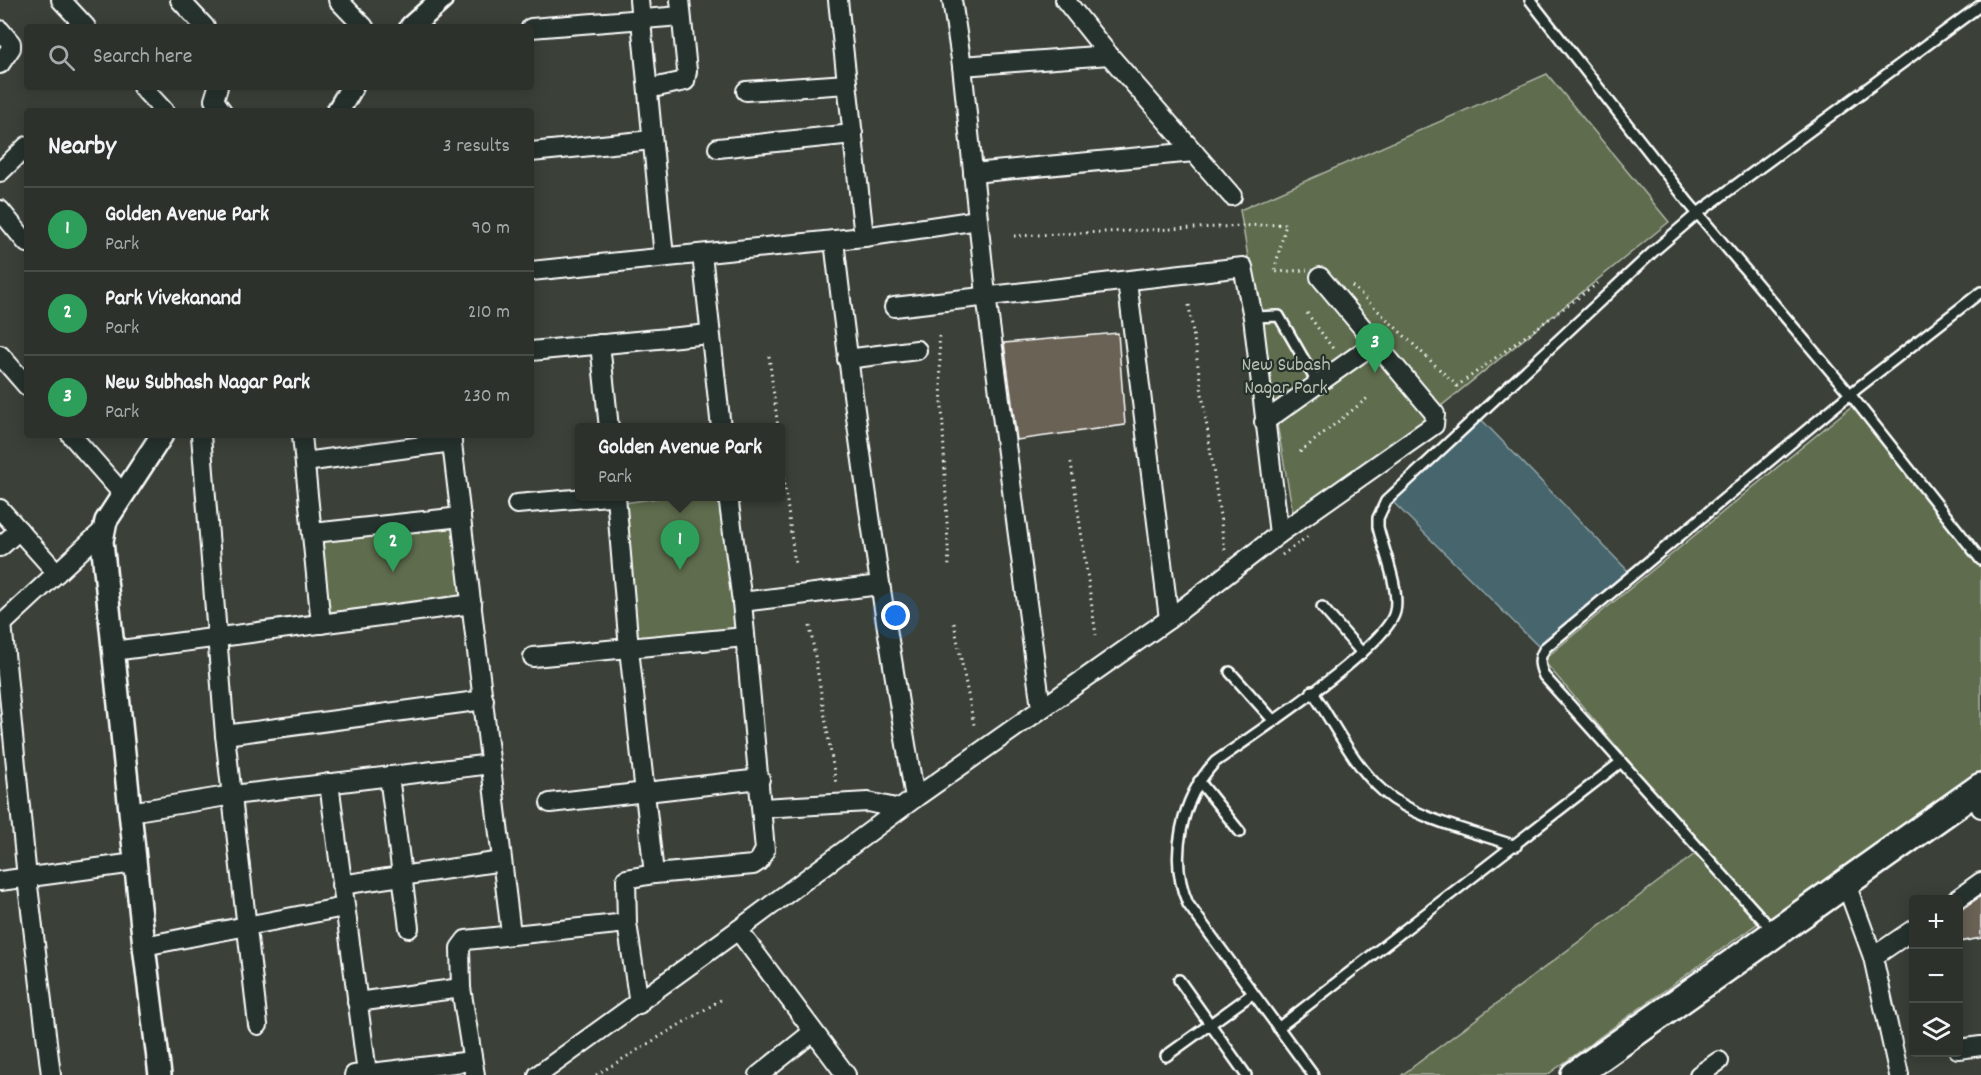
<!DOCTYPE html>
<meta charset="utf-8">
<style>
body{margin:0;font-family:Dekko,sans-serif;background:#343933;color:#f1f3f6}
.controls{position:absolute;right:18px;bottom:18px;display:grid;overflow:hidden;border-radius:6px;box-shadow:0 3px 15px #0003}
.controls button{width:54px;height:54px;display:grid;place-items:center;padding:0;border:0;border-bottom:2px solid #484c47;background:#2c312b;color:#f1f3f6;font:30px sans-serif}
.you{position:absolute;left:896px;top:616px;width:21px;height:21px;margin:-15px;border:4px solid #fff;border-radius:50%;background:#1a73e8;box-shadow:0 0 0 9px #1a73e833}
.badge{display:grid;place-items:center;width:39px;height:39px;border-radius:50%;background:#ff9aa2;color:#fff;font-size:20px;font-weight:700}
.pin{position:absolute;translate:-50% -50px;filter:drop-shadow(0 2px 3px #0008)}
.pin::after{content:'';position:absolute;top:32px;width:21px;height:18px;background:inherit;clip-path:polygon(0 0,100% 0,50% 100%)}
.popup{position:absolute;left:575px;top:423px;width:210px;height:78px;box-sizing:border-box;display:grid;place-content:center;border-radius:6px;background:#2c312b;filter:drop-shadow(0 2px 4px #0005);font-size:20px;white-space:nowrap;color:#a6a9a9}
.popup b{font-size:22px;color:#f1f3f6}
.popup::after{content:'';position:absolute;left:50%;top:100%;margin-left:-12px;border:12px solid transparent;border-top-color:#2c312b}
.list{margin:0;padding:0;list-style:none}
h2{display:flex;justify-content:space-between;align-items:center;height:78px;margin:0;padding:0 24px;font-size:26px}
h2 small{font-size:20px;font-weight:400;color:#a6a9a9}
.list li{display:grid;grid-template-columns:39px 1fr auto;gap:18px;align-items:center;box-sizing:border-box;height:84px;padding:0 24px;border-top:2px solid #484c47}
.list b{display:block;font-size:22px;white-space:nowrap}
.list p{margin:0;font-size:20px;white-space:nowrap;color:#a6a9a9}
.list em{font-size:20px;font-style:normal;color:#a6a9a9}
.icon{flex:none;width:33px;height:33px;fill:none;stroke:currentColor;stroke-width:2;stroke-linecap:round;stroke-linejoin:round}
.map{position:relative;flex:none;width:1981px;height:1075px;overflow:hidden}
.search{position:absolute;background:#2c312b;box-shadow:0 3px 15px #0003;left:24px;top:24px;width:510px;height:66px;display:flex;align-items:center;gap:15px;box-sizing:border-box;padding:0 21px;border-radius:6px;color:#a6a9a9;font-size:22px}
.panel{position:absolute;background:#2c312b;box-shadow:0 3px 15px #0003;left:24px;top:108px;width:510px;height:330px;border-radius:6px}
.map>svg:first-child{display:block}
.green{fill:#5f6c4e;stroke:#afb6a6;stroke-width:1.5}
.water{fill:#47656d;stroke:#91a3a7;stroke-width:1.5}
.building{fill:#6b6254;stroke:#fff;stroke-width:1.5}
.lines{fill:none;stroke-linecap:round;stroke-linejoin:round}
.service-casing{stroke:#fff;stroke-width:14}
.minor-casing{stroke:#fff;stroke-width:22}
.tertiary-casing{stroke:#fff;stroke-width:26}
.primary-casing{stroke:#fff;stroke-width:32}
.path{stroke:#fff;stroke-width:3;stroke-dasharray:1.5 4.5;stroke-linecap:butt}
.service{stroke:#26332d;stroke-width:9}
.minor{stroke:#26332d;stroke-width:18}
.tertiary{stroke:#26332d;stroke-width:21}
.primary{stroke:#26332d;stroke-width:27}
.labels{text-anchor:middle;stroke-width:4.5;stroke-linejoin:round;paint-order:stroke}
.park-label{font-size:20px;fill:#b7bdaf;stroke:#26332d}
</style>
<div class="map">
<svg width="1981" height="1075" viewBox="0 0 1981 1075">
<rect width="100%" height="100%" fill="#3b4139"/>
<filter id="ink" filterUnits="userSpaceOnUse"><feTurbulence type="fractalNoise" baseFrequency=".0167" numOctaves="2"/><feDisplacementMap in="SourceGraphic" scale="12" xChannelSelector="R" yChannelSelector="G"/><feConvolveMatrix kernelMatrix="1 2 1 2 8 2 1 2 1" color-interpolation-filters="sRGB"/></filter>
<g filter="url(#ink)">
<g class="green">
<path d="M 1547,74 L 1669,222 L 1295,524 L 1275,413 L 1270,417 L 1258,316 L 1240,210 Z"/>
<path d="M 1853,405 L 1981,567 L 1981,778 L 1773,928 L 1764,919 L 1547,1075 L 1402,1075 L 1703,848 L 1543,660 Z"/>
<path d="M 670,496 L 727,497 L 742,636 L 632,647 L 618,504 Z"/>
<path d="M 461,528 L 471,603 L 324,623 L 316,541 Z"/>
</g>
<path class="water" d="M 1476,414 L 1630,573 L 1538,646 L 1389,498 Z"/>
<g class="building">
<path d="M 1118,333 L 1125,425 L 1017,440 L 1004,343 Z"/>
<path d="M 1981,896 L 1981,938 L 1959,942 L 1959,911 Z"/>
</g>
<g class="lines">
<g class="service-casing">
<g id="service">
<path d="M 1530,0 L 1688,202 L 1850,394 L 1981,560"/>
<path d="M 1253,317 L 1279,316 L 1318,384"/>
<path d="M 1322,607 L 1362,653"/>
<path d="M 1230,672 L 1273,720"/>
<path d="M 1312,691 C 1334,724 1354,766 1384,792 C 1417,820 1475,832 1516,846"/>
<path d="M 1199,781 L 1240,832"/>
<path d="M 1773,931 L 1544,676 C 1539,664 1538,658 1546,647 L 1850,394 L 1981,292"/>
<path d="M 1179,980 L 1246,1075"/>
<path d="M 1278,1028 L 1621,762"/>
<path d="M 1166,1056 L 1252,994"/>
<path d="M 1313,1075 L 1188,904 C 1168,859 1181,798 1215,762 C 1249,738 1389,646 1395,611 C 1400,589 1383,549 1378,527 L 1378,518 L 1386,501 L 1655,250 L 1698,213 L 1981,5"/>
</g>
</g>
<g class="minor-casing">
<g id="minor">
<path d="M 61,0 L 86,27"/>
<path d="M 180,0 L 205,27"/>
<path d="M 338,0 L 364,27"/>
<path d="M 639,0 L 664,257"/>
<path d="M 838,0 L 864,237"/>
<path d="M 952,0 L 962,66 L 986,295 L 1041,708"/>
<path d="M 1065,0 L 1109,55 L 1232,196"/>
<path d="M 531,28 L 681,16"/>
<path d="M 0,30 L 11,43 L 11,48 L 0,64"/>
<path d="M 962,66 L 1109,55"/>
<path d="M 142,87 L 164,111"/>
<path d="M 218,87 L 214,100 L 222,111"/>
<path d="M 648,89 L 685,81 L 687,71 L 680,0"/>
<path d="M 746,91 L 847,84"/>
<path d="M 718,148 L 853,134"/>
<path d="M 531,152 L 652,140"/>
<path d="M 0,172 L 27,146"/>
<path d="M 973,173 L 1194,152"/>
<path d="M 0,210 L 27,243"/>
<path d="M 834,240 C 855,427 883,612 915,798"/>
<path d="M 702,254 L 721,428"/>
<path d="M 531,271 L 864,237 L 978,220"/>
<path d="M 1127,281 L 1169,619"/>
<path d="M 894,307 L 1243,267 L 1253,317 L 1279,534"/>
<path d="M 600,344 L 609,428"/>
<path d="M 531,351 L 710,334"/>
<path d="M 0,355 L 27,386"/>
<path d="M 847,359 L 917,350"/>
<path d="M 1264,422 L 1375,343"/>
<path d="M 71,435 L 122,493"/>
<path d="M 201,435 L 225,735 L 258,1025"/>
<path d="M 302,435 L 321,624"/>
<path d="M 451,435 L 511,934"/>
<path d="M 305,462 L 452,442"/>
<path d="M 616,496 L 629,649 L 654,874"/>
<path d="M 517,504 L 608,496"/>
<path d="M 0,509 L 57,573"/>
<path d="M 313,533 L 461,517"/>
<path d="M 0,547 L 19,530"/>
<path d="M 742,602 L 880,585"/>
<path d="M 2,623 L 27,878 L 51,1075"/>
<path d="M 0,626 L 103,530"/>
<path d="M 113,651 L 472,604"/>
<path d="M 533,657 L 745,637"/>
<path d="M 225,735 L 484,700"/>
<path d="M 389,776 L 409,928"/>
<path d="M 329,783 L 367,1073"/>
<path d="M 1977,790 L 1981,808"/>
<path d="M 550,803 L 760,779"/>
<path d="M 762,808 L 868,802 L 900,809"/>
<path d="M 130,812 L 233,795 L 491,764"/>
<path d="M 0,881 L 135,863"/>
<path d="M 1845,881 L 1873,957 L 1899,1075"/>
<path d="M 341,885 L 502,861"/>
<path d="M 1956,900 L 1981,882"/>
<path d="M 738,930 L 846,1075"/>
<path d="M 144,946 L 344,907"/>
<path d="M 1873,957 L 1914,929"/>
<path d="M 461,988 L 460,948 L 466,940 L 627,923"/>
<path d="M 357,1002 L 461,988 L 475,1075"/>
<path d="M 639,1004 L 627,923 L 626,879 L 654,874 L 753,865 L 759,861 L 765,850 L 742,602 L 728,496"/>
<path d="M 1958,1049 L 1981,1046"/>
<path d="M 354,1075 L 472,1061"/>
<path d="M 538,1075 L 738,930 L 915,798 L 1169,619 L 1279,534 L 1434,425 L 1435,414 L 1320,277"/>
<path d="M 759,1075 L 813,1032"/>
<path d="M 1699,1075 L 1719,1061"/>
</g>
</g>
<g class="tertiary-casing">
<g id="tertiary">
<path d="M 411,27 L 441,0"/>
<path d="M 338,111 L 352,87"/>
<path d="M 160,1075 L 144,946 L 102,541 L 106,521 L 162,435"/>
</g>
</g>
<g class="primary-casing">
<path id="primary" d="M 1575,1075 L 1981,787"/>
</g>
<g class="path">
<path d="M 1014,236 L 1286,224 L 1274,272 L 1307,270"/>
<path d="M 1352,286 L 1457,386 L 1601,281"/>
<path d="M 1189,305 L 1225,550"/>
<path d="M 1307,313 L 1334,350"/>
<path d="M 939,336 L 949,569"/>
<path d="M 769,356 L 778,428"/>
<path d="M 780,448 L 795,564"/>
<path d="M 1300,452 L 1370,396"/>
<path d="M 1071,462 L 1096,635"/>
<path d="M 1282,555 L 1311,534"/>
<path d="M 954,623 L 974,725"/>
<path d="M 810,626 L 836,784"/>
<path d="M 596,1075 L 724,998"/>
</g>
<use href="#service" class="service"/>
<use href="#minor" class="minor"/>
<use href="#tertiary" class="tertiary"/>
<use href="#primary" class="primary"/>
</g>
</g>
<g class="labels">
<g class="park-label">
<text x="1286" y="370">New Subash<tspan x="1286" dy="23">Nagar Park</tspan></text>
</g>
</g>
</svg>
<div class="controls">
<button>+</button>
<button>−</button>
<button><svg class="icon" aria-label="layers" viewBox="0 0 24 24"><path d="M12 4l9 5-9 5-9-5zM3 14l9 5 9-5"/></svg></button>
</div>
<div class="you"></div>
<div class="pin badge" style="left:680px;top:570px;background:#2e9e5b">1</div>
<div class="popup"><b>Golden Avenue Park</b>Park</div>
<div class="pin badge" style="left:393px;top:572px;background:#2e9e5b">2</div>
<div class="pin badge" style="left:1375px;top:373px;background:#2e9e5b">3</div>
<div class="search"><svg class="icon" aria-label="search" viewBox="0 0 24 24"><circle cx="10" cy="10" r="6"/><path d="M15 15l6 6"/></svg>Search here</div>
<section class="panel">
<h2>Nearby<small>3 results</small></h2>
<ul class="list">
<li><span class="badge" style="background:#2e9e5b">1</span><div><b>Golden Avenue Park</b><p>Park</p></div><em>90 m</em></li>
<li><span class="badge" style="background:#2e9e5b">2</span><div><b>Park Vivekanand</b><p>Park</p></div><em>210 m</em></li>
<li><span class="badge" style="background:#2e9e5b">3</span><div><b>New Subhash Nagar Park</b><p>Park</p></div><em>230 m</em></li>
</ul>
</section>
</div>
